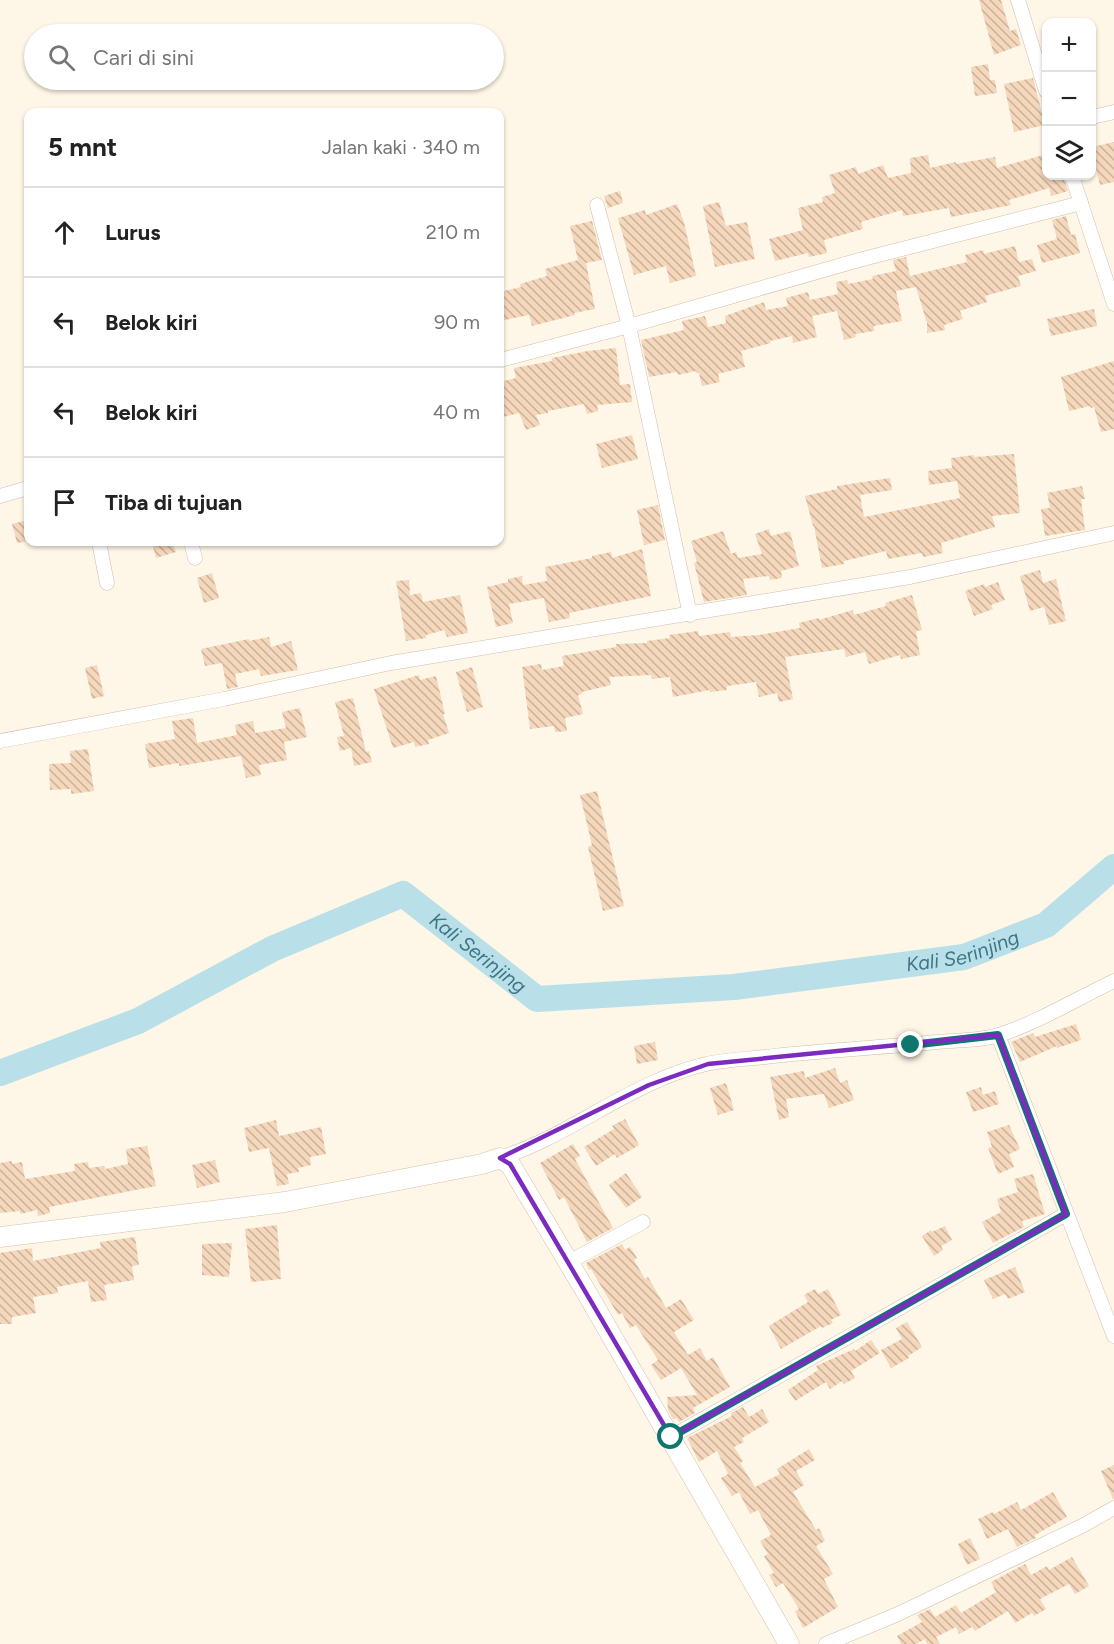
<!DOCTYPE html>
<html lang="id">
<meta charset="utf-8">
<style>
body{margin:0;font-family:Figtree,sans-serif;background:#f2f2f2;color:#222}
.controls{position:absolute;right:18px;top:18px;display:grid;overflow:hidden;border-radius:12px;box-shadow:0 2px 4px #0004}
.controls button{width:54px;height:54px;display:grid;place-items:center;padding:0;border:0;border-bottom:2px solid #e0e0e0;background:#fff;color:#222;font:30px sans-serif}
.stop{position:absolute;width:18px;height:18px;margin:-14px;border:4px solid #0f766e;border-radius:50%;background:#fff}
.stop.end{background:#0f766e;border-color:#fff;box-shadow:0 2px 6px #0008}
.list{margin:0;padding:0;list-style:none}
h2{display:flex;justify-content:space-between;align-items:center;height:78px;margin:0;padding:0 24px;font-size:26px}
h2 small{font-size:20px;font-weight:400;color:#767676}
.list li{display:grid;grid-template-columns:39px 1fr auto;gap:18px;align-items:center;box-sizing:border-box;height:90px;padding:0 24px;border-top:2px solid #e0e0e0}
.list b{display:block;font-size:22px;white-space:nowrap}
.list em{font-size:20px;font-style:normal;color:#767676}
.icon{flex:none;width:33px;height:33px;fill:none;stroke:currentColor;stroke-width:2;stroke-linecap:round;stroke-linejoin:round}
.map{position:relative;flex:none;width:1114px;height:1644px;overflow:hidden}
.search{position:absolute;background:#fff;box-shadow:0 2px 4px #0004;left:24px;top:24px;width:480px;height:66px;display:flex;align-items:center;gap:15px;box-sizing:border-box;padding:0 21px;border-radius:33px;color:#767676;font-size:22px}
.panel{position:absolute;background:#fff;box-shadow:0 2px 4px #0004;left:24px;top:108px;width:480px;height:438px;border-radius:12px}
.map>svg:first-child{display:block}
.lines{fill:none;stroke-linecap:round;stroke-linejoin:round}
.river{stroke:#b9dfe9;stroke-width:26}
.building{fill:url(#building-back-hatch)}
.street-casing{stroke:#d1beab;stroke-width:15}
.secondary-casing{stroke:#d7c1ab;stroke-width:21}
.street{stroke:#fff;stroke-width:14}
.secondary{stroke:#fff;stroke-width:20}
.route{stroke:#0f766e;stroke-width:8}
.marked{fill:none;stroke:#7b2cbf;stroke-width:4.5;stroke-linejoin:round}
.labels{text-anchor:middle;stroke-width:4.5;stroke-linejoin:round;paint-order:stroke}
.water-label{font-size:20px;font-style:italic;fill:#3e7687;stroke:#fff9ee}
</style>
<div class="map">
<svg width="1114" height="1644" viewBox="0 0 1114 1644">
<defs>
<pattern id="building-back-hatch" width="6" height="6" patternUnits="userSpaceOnUse" patternTransform="scale(1.5)"><rect width="6" height="6" fill="#f5d7bc"/><path d="M-1 5l2 2M0 0l6 6M5-1l2 2" fill="none" stroke="#cbb29b"/></pattern>
</defs>
<rect width="100%" height="100%" fill="#fef6e6"/>
<g class="lines">
<path class="river" id="s1" d="M 0,1073 L 138,1021 L 272,949 L 403,894 L 537,999 L 734,987 L 964,957 L 1046,925 L 1114,867"/>
</g>
<g class="building">
<path d="M 979,0 L 1001,0 L 1010,31 L 1016,29 L 1021,45 L 994,55 Z"/>
<path d="M 988,64 L 990,80 L 995,80 L 997,93 L 975,96 L 971,67 Z"/>
<path d="M 1033,78 L 1045,125 L 1014,132 L 1004,84 Z"/>
<path d="M 1114,142 L 1114,182 L 1100,185 L 1095,164 L 1092,165 L 1092,147 Z"/>
<path d="M 1047,154 L 1047,176 L 1063,176 L 1068,191 L 1051,196 L 1049,188 L 1009,200 L 1011,205 L 951,217 L 949,208 L 903,216 L 902,210 L 861,222 L 863,229 L 824,240 L 827,253 L 809,257 L 808,253 L 775,261 L 769,239 L 803,230 L 798,208 L 823,202 L 822,197 L 835,193 L 829,175 L 856,167 L 858,174 L 883,165 L 888,178 L 911,173 L 910,158 L 928,155 L 930,168 L 956,162 L 956,164 L 995,157 L 997,168 Z"/>
<path d="M 620,191 L 623,203 L 608,208 L 604,196 Z"/>
<path d="M 719,202 L 726,226 L 747,222 L 755,259 L 715,267 L 703,206 Z"/>
<path d="M 677,204 L 684,222 L 696,276 L 670,283 L 666,266 L 634,275 L 618,218 L 645,210 L 646,215 Z"/>
<path d="M 1066,216 L 1071,235 L 1075,234 L 1080,253 L 1042,263 L 1037,245 L 1057,239 L 1052,220 Z"/>
<path d="M 592,221 L 602,260 L 586,263 L 595,309 L 574,313 L 575,315 L 532,326 L 529,315 L 500,321 L 500,292 L 521,287 L 520,284 L 547,276 L 545,269 L 578,260 L 570,226 Z"/>
<path d="M 1015,246 L 1019,262 L 1032,259 L 1036,271 L 1018,276 L 1021,286 L 985,296 L 987,302 L 960,311 L 963,319 L 944,325 L 945,330 L 927,333 L 927,323 L 916,287 L 896,291 L 902,321 L 874,326 L 874,331 L 855,334 L 856,337 L 844,340 L 837,311 L 812,316 L 817,337 L 793,343 L 792,336 L 770,341 L 771,343 L 741,351 L 745,367 L 718,374 L 720,382 L 702,386 L 699,373 L 697,373 L 696,371 L 678,375 L 677,372 L 649,377 L 641,340 L 684,330 L 682,321 L 705,316 L 708,327 L 726,323 L 725,316 L 764,302 L 766,310 L 788,306 L 786,298 L 808,292 L 810,300 L 838,294 L 836,282 L 847,280 L 848,284 L 873,279 L 872,276 L 896,271 L 893,260 L 906,257 L 910,276 L 967,262 L 965,255 L 983,250 L 984,254 Z"/>
<path d="M 1094,309 L 1097,326 L 1051,336 L 1047,319 Z"/>
<path d="M 616,348 L 620,385 L 630,384 L 632,402 L 597,405 L 598,411 L 587,414 L 584,404 L 548,411 L 548,413 L 536,415 L 540,425 L 526,430 L 519,413 L 503,417 L 500,399 L 500,382 L 516,378 L 514,368 L 552,361 L 552,358 L 588,351 Z"/>
<path d="M 1114,361 L 1114,429 L 1101,432 L 1094,407 L 1091,408 L 1090,406 L 1069,411 L 1061,377 Z"/>
<path d="M 632,435 L 638,459 L 602,468 L 596,444 Z"/>
<path d="M 1014,454 L 1020,513 L 992,516 L 995,527 L 941,543 L 943,553 L 923,557 L 922,553 L 888,559 L 886,551 L 844,561 L 844,564 L 822,568 L 814,526 L 813,526 L 805,496 L 837,489 L 837,486 L 890,478 L 892,490 L 860,495 L 864,517 L 960,498 L 957,481 L 929,485 L 928,471 L 952,468 L 951,458 L 974,455 L 974,457 Z"/>
<path d="M 1082,486 L 1085,499 L 1081,499 L 1085,530 L 1045,536 L 1041,509 L 1050,508 L 1047,493 Z"/>
<path d="M 658,505 L 665,540 L 644,545 L 637,510 Z"/>
<path d="M 28,520 L 28,541 L 17,543 L 12,524 Z"/>
<path d="M 769,529 L 771,536 L 790,531 L 799,566 L 781,571 L 782,578 L 770,580 L 769,576 L 743,579 L 747,595 L 704,602 L 694,563 L 697,562 L 691,541 L 723,531 L 731,554 L 736,552 L 738,558 L 762,554 L 755,534 Z"/>
<path d="M 167,542 L 172,542 L 176,552 L 156,558 L 153,546 Z"/>
<path d="M 642,549 L 651,596 L 569,613 L 570,618 L 549,622 L 544,598 L 509,604 L 513,623 L 496,627 L 487,587 L 508,582 L 508,579 L 522,576 L 523,585 L 547,581 L 545,567 L 592,558 L 592,556 L 611,552 L 612,558 Z"/>
<path d="M 1040,570 L 1043,583 L 1056,579 L 1066,621 L 1049,625 L 1044,607 L 1030,611 L 1020,576 Z"/>
<path d="M 212,573 L 219,598 L 204,603 L 197,578 Z"/>
<path d="M 409,580 L 410,595 L 421,593 L 423,602 L 460,595 L 468,633 L 447,637 L 444,630 L 426,635 L 426,638 L 406,641 L 396,581 Z"/>
<path d="M 998,582 L 1005,600 L 991,605 L 993,609 L 974,616 L 965,591 L 984,584 L 985,587 Z"/>
<path d="M 912,595 L 922,630 L 916,631 L 920,655 L 901,659 L 900,655 L 869,664 L 865,652 L 846,657 L 844,649 L 785,657 L 793,699 L 779,702 L 777,693 L 759,697 L 756,682 L 727,686 L 727,690 L 710,692 L 710,690 L 673,697 L 670,677 L 652,679 L 651,675 L 609,677 L 611,685 L 582,692 L 582,694 L 578,695 L 583,714 L 565,718 L 567,731 L 555,732 L 554,726 L 530,729 L 522,667 L 541,664 L 542,670 L 564,666 L 562,656 L 616,647 L 616,644 L 647,643 L 647,641 L 670,638 L 669,635 L 698,631 L 699,636 L 730,632 L 731,637 L 759,635 L 800,628 L 799,623 L 819,618 L 819,620 L 853,610 L 854,615 L 886,606 L 885,603 Z"/>
<path d="M 269,637 L 271,647 L 291,641 L 298,670 L 261,676 L 259,669 L 235,674 L 238,687 L 227,689 L 222,663 L 205,666 L 201,649 L 249,639 L 249,641 Z"/>
<path d="M 97,665 L 104,696 L 92,699 L 85,668 Z"/>
<path d="M 472,667 L 483,707 L 467,712 L 456,672 Z"/>
<path d="M 419,675 L 420,680 L 436,676 L 445,714 L 443,714 L 449,733 L 428,740 L 429,744 L 415,747 L 414,742 L 393,748 L 374,689 Z"/>
<path d="M 353,698 L 366,752 L 369,751 L 372,762 L 354,766 L 351,748 L 340,751 L 337,737 L 344,736 L 335,702 Z"/>
<path d="M 300,708 L 307,737 L 284,742 L 287,760 L 259,765 L 261,775 L 246,778 L 241,756 L 179,766 L 179,763 L 149,768 L 145,744 L 175,739 L 172,721 L 193,718 L 197,743 L 237,735 L 235,725 L 253,721 L 255,733 L 286,728 L 282,712 Z"/>
<path d="M 88,749 L 94,791 L 71,794 L 71,789 L 50,790 L 49,764 L 71,763 L 70,751 Z"/>
<path d="M 597,791 L 624,906 L 603,911 L 588,847 L 592,845 L 580,795 Z"/>
<path d="M 1076,1024 L 1081,1040 L 1057,1048 L 1057,1046 L 1020,1062 L 1011,1042 L 1033,1033 L 1035,1037 Z"/>
<path d="M 655,1042 L 658,1060 L 637,1064 L 634,1046 Z"/>
<path d="M 835,1068 L 840,1083 L 847,1080 L 854,1100 L 829,1108 L 824,1094 L 786,1099 L 789,1117 L 779,1120 L 770,1077 L 804,1071 L 805,1078 Z"/>
<path d="M 726,1083 L 734,1110 L 718,1115 L 710,1088 Z"/>
<path d="M 981,1087 L 983,1095 L 995,1091 L 999,1104 L 973,1112 L 966,1092 Z"/>
<path d="M 625,1119 L 639,1145 L 617,1158 L 615,1154 L 596,1166 L 584,1147 L 614,1129 L 612,1126 Z"/>
<path d="M 276,1120 L 279,1136 L 321,1127 L 326,1154 L 310,1157 L 311,1165 L 298,1168 L 299,1172 L 287,1174 L 289,1184 L 277,1186 L 269,1148 L 249,1152 L 244,1128 Z"/>
<path d="M 1009,1125 L 1020,1149 L 1009,1154 L 1014,1167 L 998,1174 L 988,1148 L 992,1147 L 987,1132 Z"/>
<path d="M 573,1144 L 580,1156 L 575,1159 L 613,1228 L 587,1242 L 564,1197 L 559,1200 L 540,1163 Z"/>
<path d="M 147,1146 L 156,1186 L 49,1207 L 50,1213 L 38,1216 L 37,1210 L 20,1214 L 20,1211 L 0,1213 L 0,1163 L 12,1161 L 12,1164 L 22,1162 L 25,1179 L 75,1171 L 74,1164 L 88,1162 L 89,1168 L 104,1166 L 105,1169 L 128,1164 L 126,1149 Z"/>
<path d="M 215,1160 L 220,1182 L 197,1188 L 192,1165 Z"/>
<path d="M 626,1173 L 642,1197 L 626,1208 L 609,1185 Z"/>
<path d="M 1033,1174 L 1045,1214 L 1022,1221 L 1024,1227 L 993,1243 L 982,1222 L 1001,1212 L 997,1199 L 1018,1192 L 1014,1179 Z"/>
<path d="M 277,1225 L 281,1279 L 251,1282 L 245,1229 Z"/>
<path d="M 945,1226 L 952,1240 L 941,1246 L 943,1250 L 934,1256 L 922,1236 L 931,1230 L 932,1232 Z"/>
<path d="M 135,1237 L 139,1265 L 132,1266 L 134,1280 L 104,1285 L 107,1300 L 91,1302 L 88,1281 L 57,1287 L 58,1293 L 33,1297 L 36,1313 L 12,1317 L 12,1324 L 0,1324 L 0,1253 L 32,1248 L 33,1261 L 101,1248 L 100,1242 Z"/>
<path d="M 232,1243 L 229,1277 L 202,1275 L 202,1244 Z"/>
<path d="M 622,1244 L 625,1250 L 630,1247 L 637,1258 L 634,1260 L 645,1279 L 648,1277 L 666,1308 L 681,1299 L 694,1320 L 674,1332 L 688,1355 L 700,1348 L 707,1361 L 713,1357 L 730,1387 L 693,1408 L 695,1413 L 679,1422 L 677,1418 L 673,1419 L 668,1410 L 667,1397 L 697,1395 L 681,1368 L 661,1380 L 651,1365 L 658,1360 L 636,1325 L 630,1328 L 622,1313 L 618,1315 L 591,1269 L 589,1270 L 586,1263 Z"/>
<path d="M 1015,1267 L 1025,1292 L 1008,1299 L 1005,1294 L 993,1299 L 984,1280 Z"/>
<path d="M 815,1289 L 818,1294 L 828,1289 L 841,1315 L 831,1320 L 833,1323 L 822,1328 L 821,1326 L 781,1349 L 769,1326 L 808,1302 L 804,1295 Z"/>
<path d="M 907,1322 L 922,1347 L 908,1356 L 909,1358 L 891,1368 L 881,1350 L 902,1339 L 896,1328 Z"/>
<path d="M 871,1340 L 880,1353 L 851,1371 L 855,1378 L 844,1384 L 842,1381 L 830,1389 L 826,1382 L 795,1401 L 788,1390 L 818,1370 L 816,1366 L 854,1349 L 855,1351 Z"/>
<path d="M 743,1407 L 749,1417 L 762,1409 L 769,1422 L 742,1438 L 744,1442 L 734,1447 L 743,1461 L 740,1463 L 755,1487 L 780,1474 L 777,1469 L 809,1449 L 815,1460 L 796,1471 L 804,1485 L 793,1492 L 816,1530 L 819,1528 L 825,1541 L 816,1546 L 833,1574 L 824,1579 L 838,1607 L 803,1628 L 795,1611 L 799,1609 L 783,1583 L 776,1587 L 769,1575 L 774,1573 L 764,1556 L 768,1554 L 760,1541 L 771,1535 L 758,1510 L 750,1514 L 739,1492 L 732,1496 L 721,1478 L 728,1474 L 717,1451 L 699,1462 L 687,1438 L 732,1416 L 731,1413 Z"/>
<path d="M 1114,1465 L 1114,1499 L 1113,1499 L 1101,1471 Z"/>
<path d="M 1053,1492 L 1067,1517 L 1035,1535 L 1036,1538 L 1017,1547 L 1008,1529 L 987,1539 L 978,1519 L 993,1512 L 994,1514 L 1017,1502 L 1021,1510 Z"/>
<path d="M 970,1538 L 980,1559 L 967,1565 L 958,1544 Z"/>
<path d="M 1072,1557 L 1089,1586 L 1075,1594 L 1069,1584 L 1040,1599 L 1046,1609 L 1034,1616 L 1032,1613 L 1015,1623 L 1008,1611 L 975,1631 L 972,1627 L 959,1634 L 956,1627 L 936,1637 L 940,1644 L 927,1644 L 925,1639 L 916,1644 L 901,1644 L 897,1636 L 922,1622 L 917,1615 L 930,1609 L 935,1617 L 956,1605 L 961,1613 L 996,1592 L 991,1582 L 1025,1564 L 1031,1575 L 1047,1566 L 1049,1570 Z"/>
</g>
<g class="lines">
<g class="street-casing">
<g id="street">
<path d="M 1018,0 L 1046,91"/>
<path d="M 1092,117 L 1114,112"/>
<path d="M 1072,176 L 1114,304"/>
<path d="M 597,205 L 629,326 L 690,615"/>
<path d="M 500,360 L 629,326 L 859,260 L 1081,203"/>
<path d="M 0,496 L 28,488"/>
<path d="M 99,542 L 107,583"/>
<path d="M 191,542 L 195,558"/>
<path d="M 0,741 L 224,699 L 391,663 L 910,577 L 1114,533"/>
<path d="M 998,1035 L 1114,1336"/>
<path d="M 500,1158 C 572,1135 632,1081 706,1064 C 725,1060 745,1059 765,1057 C 822,1050 879,1048 936,1042 C 956,1040 980,1041 999,1035 C 1039,1022 1076,999 1114,981"/>
<path d="M 569,1262 L 643,1222"/>
<path d="M 671,1437 L 1066,1214"/>
<path d="M 826,1644 L 898,1614 L 1082,1526 L 1114,1508"/>
</g>
</g>
<g class="secondary-casing">
<path id="secondary" d="M 0,1237 L 285,1202 L 482,1164 L 500,1158 L 510,1164 L 588,1295 L 789,1644"/>
</g>
<use href="#street" class="street"/>
<use href="#secondary" class="secondary"/>
</g>
<g class="lines">
<path class="route" d="M 671,1437 L 1066,1214 L 998,1035 L 911,1045"/>
</g>
<path class="marked" d="M 998,1035 L 1066,1214 L 671,1437 L 510,1164 L 500,1158 L 649,1085 L 708,1064 Z"/>
<g class="labels">
<g class="water-label">
<text dy="7" stroke="none"><textPath href="#s1" startOffset="1041">Kali Serinjing</textPath></text>
<text dy="7" stroke="none"><textPath href="#s1" startOffset="537">Kali Serinjing</textPath></text>
</g>
</g>
</svg>
<div class="controls">
<button>+</button>
<button>−</button>
<button><svg class="icon" aria-label="layers" viewBox="0 0 24 24"><path d="M12 4l9 5-9 5-9-5zM3 14l9 5 9-5"/></svg></button>
</div>
<div class="stop" style="left:671px;top:1437px"></div>
<div class="stop end" style="left:911px;top:1045px"></div>
<div class="search"><svg class="icon" aria-label="search" viewBox="0 0 24 24"><circle cx="10" cy="10" r="6"/><path d="M15 15l6 6"/></svg>Cari di sini</div>
<section class="panel">
<h2>5 mnt<small>Jalan kaki · 340 m</small></h2>
<ul class="list">
<li><svg class="icon" aria-label="ahead" viewBox="0 0 24 24"><path d="M12 20V5M6 11l6-6 6 6"/></svg><div><b>Lurus</b></div><em>210 m</em></li>
<li><svg class="icon" aria-label="left" viewBox="0 0 24 24"><path d="M17 20v-9H6M10 6l-5 5 5 5"/></svg><div><b>Belok kiri</b></div><em>90 m</em></li>
<li><svg class="icon" aria-label="left" viewBox="0 0 24 24"><path d="M17 20v-9H6M10 6l-5 5 5 5"/></svg><div><b>Belok kiri</b></div><em>40 m</em></li>
<li><svg class="icon" aria-label="arrive" viewBox="0 0 24 24"><path d="M6 21V4h12l-3 4 3 4H6"/></svg><div><b>Tiba di tujuan</b></div></li>
</ul>
</section>
</div>
